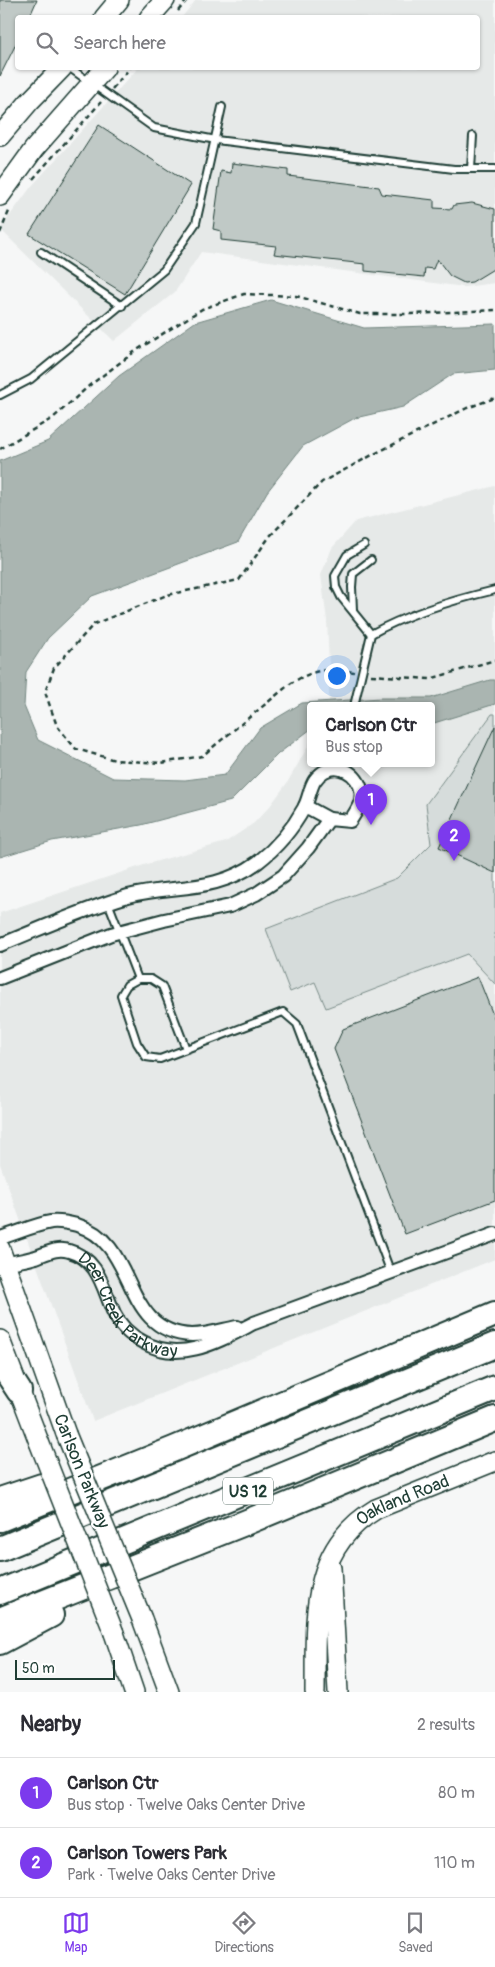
<!DOCTYPE html>
<meta charset="utf-8">
<style>
body{margin:0;font-family:Pangolin,sans-serif;background:#f2f2f3;color:#2b2b33}
.scale{position:absolute;left:15px;bottom:12px;width:100px;box-sizing:border-box;padding-left:5px;border:2px solid #1f3d34;border-top:0;font-size:14px;line-height:18px;white-space:nowrap;color:#1f3d34;-webkit-text-stroke:4px #fff;paint-order:stroke}
.you{position:absolute;left:336px;top:675px;width:18px;height:18px;margin:-12px;border:4px solid #fff;border-radius:50%;background:#1a73e8;box-shadow:0 0 0 8px #1a73e833}
.badge{display:grid;place-items:center;width:32px;height:32px;border-radius:50%;background:#7c3aed;color:#fff;font-size:16px;font-weight:700}
.pin{position:absolute;translate:-50% -41px;filter:drop-shadow(0 1px 2px #0008)}
.pin::after{content:'';position:absolute;top:26px;width:18px;height:15px;background:inherit;clip-path:polygon(0 0,100% 0,50% 100%)}
.popup{position:absolute;left:307px;top:702px;width:128px;height:65px;box-sizing:border-box;display:grid;place-content:center;border-radius:5px;background:#fff;filter:drop-shadow(0 1px 4px #0005);font-size:16px;white-space:nowrap;color:#7c7c81}
.popup b{font-size:19px;color:#2b2b33}
.popup::after{content:'';position:absolute;left:50%;top:100%;margin-left:-10px;border:10px solid transparent;border-top-color:#fff}
.list{margin:0;padding:0;list-style:none}
h2{display:flex;justify-content:space-between;align-items:center;height:65px;margin:0;padding:0 20px;font-size:21px}
h2 small{font-size:16px;font-weight:400;color:#7c7c81}
.list li{display:grid;grid-template-columns:32px 1fr auto;gap:15px;align-items:center;box-sizing:border-box;height:70px;padding:0 20px;border-top:1px solid #e1e1e2}
.list b{display:block;font-size:19px;white-space:nowrap}
.list p{margin:0;font-size:16px;white-space:nowrap;color:#7c7c81}
.list em{font-size:16px;font-style:normal;color:#7c7c81}
.icon{flex:none;width:28px;height:28px;fill:none;stroke:currentColor;stroke-width:2;stroke-linecap:round;stroke-linejoin:round}
.map{position:relative;flex:none;width:495px;height:1692px;overflow:hidden}
.search{position:absolute;background:#fff;box-shadow:0 1px 4px #0004;left:15px;right:15px;top:15px;height:55px;display:flex;align-items:center;gap:12px;box-sizing:border-box;padding:0 18px;border-radius:5px;color:#7c7c81;font-size:19px}
.sheet{height:205px;background:#fff}
nav{display:flex;justify-content:space-around;align-items:center;box-sizing:border-box;height:70px;border-top:1px solid #e1e1e2;background:#fff;font-size:14px;color:#7c7c81}
nav a{display:grid;justify-items:center;gap:2px}
nav .on{color:#7c3aed}
.map>svg:first-child{display:block}
.built{fill:#e6e9e8}
.green{fill:#d6dcdb;stroke:#7a8c88}
.water{fill:#aab5b1;stroke:#72857f}
.building{fill:#c0c9c6;stroke:#1f3d34}
.lines{fill:none;stroke-linecap:round;stroke-linejoin:round}
.lane-casing{stroke:#1f3d34;stroke-width:10}
.street-casing{stroke:#1f3d34;stroke-width:16}
.secondary-casing{stroke:#1f3d34;stroke-width:22}
.highway-casing{stroke:#1f3d34;stroke-width:28}
.path{stroke:#1f3d34;stroke-width:2.5;stroke-dasharray:5 4;stroke-linecap:butt}
.lane{stroke:#fff;stroke-width:6}
.street{stroke:#fff;stroke-width:12}
.secondary{stroke:#fff;stroke-width:19}
.highway{stroke:#fff;stroke-width:24}
.secondary-bridge-casing{stroke:#1f3d34;stroke-width:22;stroke-linecap:butt}
.secondary-bridge{stroke:#fff;stroke-width:19}
.labels{text-anchor:middle;stroke-width:4.5;stroke-linejoin:round;paint-order:stroke}
.shield{fill:#fff;stroke:#627771;stroke-width:1}
.shield-label{font-size:16px;font-weight:bold;fill:#1f3d34}
.street-label{font-size:18px;fill:#1f3d34;stroke:#fff}
</style>
<div class="map">
<svg width="495" height="1692" viewBox="0 0 495 1692">
<rect width="100%" height="100%" fill="#f6f7f7"/>
<filter id="ink" filterUnits="userSpaceOnUse"><feTurbulence type="fractalNoise" baseFrequency=".02" numOctaves="2"/><feDisplacementMap in="SourceGraphic" scale="10" xChannelSelector="R" yChannelSelector="G"/><feConvolveMatrix kernelMatrix="1 2 1 2 8 2 1 2 1" color-interpolation-filters="sRGB"/></filter>
<g filter="url(#ink)">
<g class="built">
<path d="M 196,0 L 495,0 L 495,283 L 464,287 L 201,252 L 175,292 L 114,341 L 0,229 L 31,187 L 138,68 L 478,68 L 478,18 L 182,17 Z"/>
<path d="M 495,486 L 495,1259 L 93,1421 L 0,1164 L 0,913 L 147,864 L 226,842 L 254,823 L 270,806 L 287,783 L 311,741 L 311,764 L 431,764 L 431,706 L 326,706 L 329,700 L 329,664 L 327,621 L 321,575 L 332,548 L 356,521 Z"/>
</g>
<path class="green" d="M 492,714 L 495,714 L 495,984 L 467,954 L 326,1008 L 315,982 L 290,992 L 266,929 L 397,878 L 431,844 L 426,804 Z"/>
<path class="water" d="M 271,300 L 364,328 L 495,324 L 495,370 L 453,374 L 403,407 L 355,418 L 303,446 L 267,492 L 238,542 L 92,596 L 48,638 L 26,672 L 24,706 L 38,740 L 113,778 L 185,780 L 225,775 L 260,728 L 302,703 L 381,698 L 431,698 L 490,680 L 495,680 L 495,704 L 431,724 L 431,706 L 311,706 L 311,729 L 278,754 L 231,801 L 141,825 L 52,841 L 0,857 L 0,461 L 48,441 L 119,376 L 195,322 Z"/>
<g class="building">
<path d="M 0,0 L 37,0 L 29,18 L 18,18 L 18,40 L 0,76 Z"/>
<path d="M 99,125 L 191,185 L 125,294 L 29,234 Z"/>
<path d="M 232,163 L 288,170 L 288,176 L 379,187 L 382,194 L 434,200 L 434,208 L 452,209 L 454,205 L 472,203 L 495,209 L 495,268 L 472,282 L 464,283 L 450,276 L 437,259 L 433,269 L 425,268 L 424,277 L 365,271 L 365,264 L 274,254 L 276,246 L 221,240 L 221,231 L 213,229 L 221,171 L 231,173 Z"/>
<path d="M 495,726 L 495,873 L 439,847 Z"/>
<path d="M 478,977 L 495,1020 L 495,1200 L 405,1234 L 334,1049 L 343,1029 Z"/>
</g>
<g class="lines">
<g class="lane-casing">
<g id="lane">
<path d="M 70,68 L 154,128 L 216,140 L 454,169 L 495,169"/>
<path d="M 471,169 L 473,136"/>
<path d="M 41,252 L 122,306"/>
<path d="M 0,395 L 31,379 L 164,270 L 196,223 L 222,107"/>
<path d="M 364,545 L 347,555 L 335,576 L 336,587 L 341,597 L 371,634"/>
<path d="M 353,610 L 352,587 L 353,574 L 371,560"/>
<path d="M 354,706 L 371,634 C 409,613 453,600 495,590"/>
<path d="M 108,902 L 138,979"/>
<path d="M 186,1049 L 162,986 L 151,979 L 138,979 L 127,985 L 121,995 L 137,1043 L 146,1057 L 160,1059 L 283,1012 L 297,1024 L 391,1273"/>
</g>
</g>
<g class="street-casing">
<g id="street">
<path d="M 305,806 L 329,819"/>
<path d="M 0,945 C 42,928 84,909 128,896 C 174,884 214,894 258,862 C 276,848 293,828 304,808 C 309,799 310,787 315,780 C 329,761 352,767 360,786 C 365,800 357,810 350,821 L 329,819 L 308,848 L 283,876 L 256,894 L 230,906 L 164,920 L 111,934 L 0,978"/>
<path d="M 0,1238 C 17,1233 34,1225 51,1222 C 60,1221 69,1223 77,1225 C 140,1244 119,1332 192,1335 C 207,1335 222,1330 237,1327"/>
<path id="s1" d="M 6,1264 C 16,1261 26,1260 36,1257 C 47,1253 57,1247 69,1251 C 99,1259 103,1289 114,1313 C 120,1326 131,1336 143,1342 C 181,1364 219,1341 254,1323 L 495,1234"/>
</g>
</g>
<g class="secondary-casing">
<g id="secondary">
<path d="M 104,18 L 119,0"/>
<path d="M 149,18 L 165,0"/>
<path d="M 0,136 L 29,102 L 62,68"/>
<path d="M 0,196 L 34,149 L 105,68"/>
<path d="M 0,1249 L 66,1434"/>
<path d="M 0,1340 L 39,1442"/>
<path d="M 331,1568 L 338,1692"/>
<path d="M 142,1619 L 169,1692"/>
<path d="M 114,1633 L 134,1692"/>
<path id="s2" d="M 315,1692 C 316,1623 307,1550 376,1509 L 495,1461"/>
</g>
</g>
<g class="highway-casing">
<g id="highway">
<path d="M 0,1362 L 19,1391"/>
<path d="M 0,1500 L 42,1486"/>
<path d="M 0,1519 L 174,1449 L 495,1314"/>
<path d="M 0,1549 L 495,1345"/>
<path d="M 0,1592 L 495,1388"/>
<path d="M 0,1620 L 247,1522 L 495,1419"/>
<path d="M 0,1642 L 51,1615"/>
</g>
</g>
<g class="path">
<path d="M 178,11 L 187,0"/>
<path d="M 112,89 L 130,68"/>
<path d="M 33,179 L 101,102"/>
<path d="M 0,233 L 10,209"/>
<path d="M 0,449 L 53,418 L 90,385 L 137,350 L 202,309 L 244,294 L 296,296 L 360,314 L 411,314 L 495,310"/>
<path d="M 354,672 C 328,667 312,670 290,684 L 202,756 L 161,763 L 115,760 L 76,749 L 57,726 L 45,692 L 54,668 L 94,624 L 167,595 L 239,580 L 270,536 L 322,482 L 376,453 L 467,408 L 495,398"/>
<path d="M 371,675 L 430,679 L 495,660"/>
</g>
<use href="#lane" class="lane"/>
<use href="#street" class="street"/>
<use href="#secondary" class="secondary"/>
<use href="#highway" class="highway"/>
<g class="secondary-bridge-casing">
<g id="secondary-bridge">
<path d="M 66,1434 L 142,1619"/>
<path d="M 39,1442 L 114,1633"/>
</g>
</g>
<use href="#secondary-bridge" class="secondary-bridge"/>
</g>
</g>
<g class="labels">
<rect class="shield" x="223" y="1477.5" width="50" height="27" rx="4"/>
<g class="shield-label">
<text x="248" y="1497">US 12</text>
</g>
<g class="street-label">
<text dy="6" stroke="none"><textPath href="#s1" startOffset="150">Deer Creek Parkway</textPath></text>
<text transform="translate(82 1471) rotate(68)" y="6">Carlson Parkway</text>
<text dy="6" stroke="none"><textPath href="#s2" startOffset="232">Oakland Road</textPath></text>
</g>
</g>
</svg>
<div class="scale">50 m</div>
<div class="you"></div>
<div class="pin badge" style="left:371px;top:825px">1</div>
<div class="popup"><b>Carlson Ctr</b>Bus stop</div>
<div class="pin badge" style="left:454px;top:861px">2</div>
<div class="search"><svg class="icon" aria-label="search" viewBox="0 0 24 24"><circle cx="10" cy="10" r="6"/><path d="M15 15l6 6"/></svg>Search here</div>
</div>
<section class="sheet">
<h2>Nearby<small>2 results</small></h2>
<ul class="list">
<li><span class="badge">1</span><div><b>Carlson Ctr</b><p>Bus stop · Twelve Oaks Center Drive</p></div><em>80 m</em></li>
<li><span class="badge">2</span><div><b>Carlson Towers Park</b><p>Park · Twelve Oaks Center Drive</p></div><em>110 m</em></li>
</ul>
</section>
<nav>
<a class="on"><svg class="icon" aria-label="map" viewBox="0 0 24 24"><path d="M3 6l6-2 6 2 6-2v14l-6 2-6-2-6 2zM9 4v14M15 6v14"/></svg>Map</a>
<a><svg class="icon" aria-label="directions" viewBox="0 0 24 24"><path d="M12 3l9 9-9 9-9-9zM9 14v-3h6M13 9l2 2-2 2"/></svg>Directions</a>
<a><svg class="icon" aria-label="saved" viewBox="0 0 24 24"><path d="M7 4h10v16l-5-4-5 4z"/></svg>Saved</a>
</nav>
